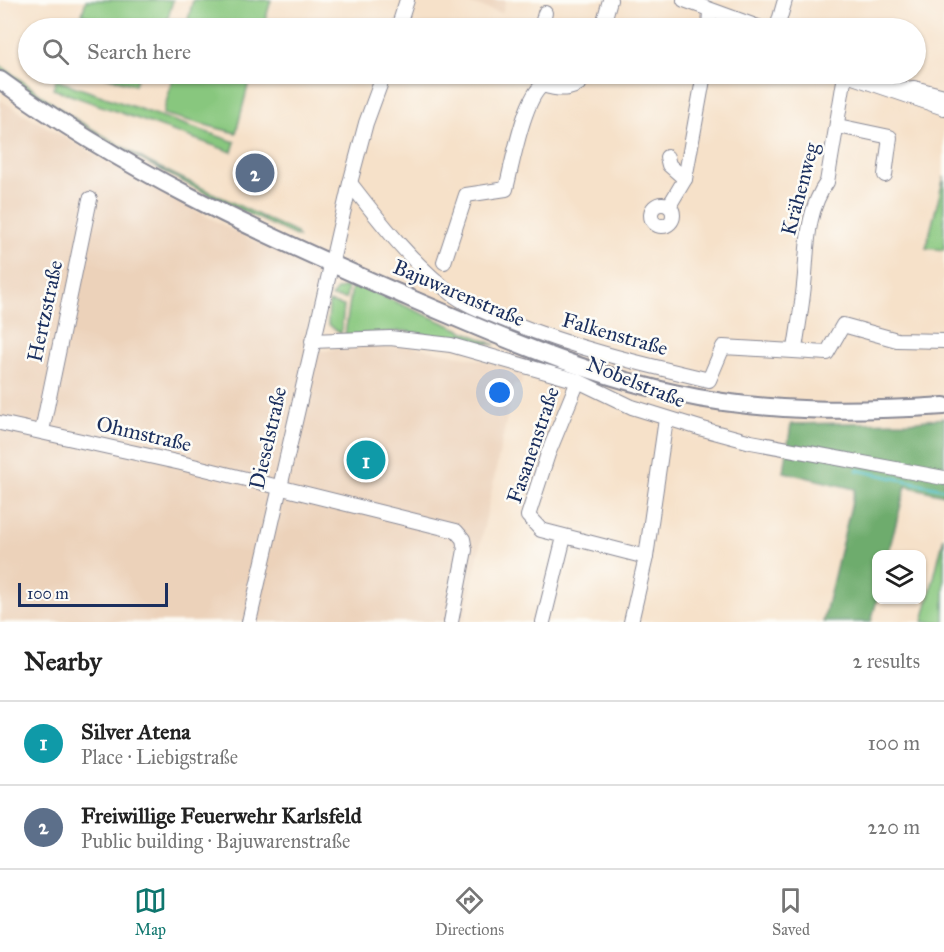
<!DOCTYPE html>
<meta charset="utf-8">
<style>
body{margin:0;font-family:"IM FELL Great Primer",serif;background:#f2f2f2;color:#222}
.controls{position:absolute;right:18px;bottom:18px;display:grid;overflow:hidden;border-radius:12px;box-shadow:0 2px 4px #0004}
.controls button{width:54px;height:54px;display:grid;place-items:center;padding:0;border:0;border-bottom:2px solid #e0e0e0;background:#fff;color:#222;font:30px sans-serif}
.scale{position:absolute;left:18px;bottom:15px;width:150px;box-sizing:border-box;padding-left:6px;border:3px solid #1b2f5e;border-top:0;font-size:16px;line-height:21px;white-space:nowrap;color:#1b2f5e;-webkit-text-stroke:4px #fdfcf7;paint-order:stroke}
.you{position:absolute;left:500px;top:393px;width:21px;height:21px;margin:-15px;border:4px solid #fff;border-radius:50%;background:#1a73e8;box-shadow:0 0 0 9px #1a73e833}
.badge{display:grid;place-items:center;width:39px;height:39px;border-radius:50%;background:#0f766e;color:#fff;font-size:20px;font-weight:700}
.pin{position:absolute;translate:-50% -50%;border:3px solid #fff;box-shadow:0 2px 6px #0006}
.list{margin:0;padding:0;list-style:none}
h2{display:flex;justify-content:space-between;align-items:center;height:78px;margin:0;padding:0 24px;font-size:26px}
h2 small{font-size:20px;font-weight:400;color:#767676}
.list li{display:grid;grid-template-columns:39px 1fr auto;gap:18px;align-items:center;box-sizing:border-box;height:84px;padding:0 24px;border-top:2px solid #e0e0e0}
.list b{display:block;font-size:22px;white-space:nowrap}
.list p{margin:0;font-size:20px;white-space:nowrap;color:#767676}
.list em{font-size:20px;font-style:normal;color:#767676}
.icon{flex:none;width:33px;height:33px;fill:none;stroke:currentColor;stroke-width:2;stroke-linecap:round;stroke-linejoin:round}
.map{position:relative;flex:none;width:944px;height:622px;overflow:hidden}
.search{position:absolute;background:#fff;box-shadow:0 2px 4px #0004;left:18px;right:18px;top:18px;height:66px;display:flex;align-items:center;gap:15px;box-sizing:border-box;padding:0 21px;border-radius:33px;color:#767676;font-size:22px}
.sheet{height:246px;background:#fff}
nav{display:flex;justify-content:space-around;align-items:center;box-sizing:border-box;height:84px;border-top:2px solid #e0e0e0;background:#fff;font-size:16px;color:#767676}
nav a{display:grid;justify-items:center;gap:3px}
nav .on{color:#0f766e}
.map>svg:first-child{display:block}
.built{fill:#ecd2ba}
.green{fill:#88c77e;stroke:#527b6e;stroke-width:1.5}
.forest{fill:#6eac6d;stroke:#446e66;stroke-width:1.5}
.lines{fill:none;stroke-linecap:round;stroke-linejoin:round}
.stream{stroke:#4fbec5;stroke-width:3}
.minor-casing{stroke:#888894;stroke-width:16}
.major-casing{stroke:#888894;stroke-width:20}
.minor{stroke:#fff;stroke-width:14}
.major{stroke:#fff;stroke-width:16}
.labels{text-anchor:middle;stroke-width:5;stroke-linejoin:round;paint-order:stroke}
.street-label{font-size:21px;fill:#1b2f5e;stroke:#fdfcf7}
</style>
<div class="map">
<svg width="944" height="622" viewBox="0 0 944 622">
<rect width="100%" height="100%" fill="#fdfcf7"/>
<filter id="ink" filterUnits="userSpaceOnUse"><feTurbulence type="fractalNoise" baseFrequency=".0167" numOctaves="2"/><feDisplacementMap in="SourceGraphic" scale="12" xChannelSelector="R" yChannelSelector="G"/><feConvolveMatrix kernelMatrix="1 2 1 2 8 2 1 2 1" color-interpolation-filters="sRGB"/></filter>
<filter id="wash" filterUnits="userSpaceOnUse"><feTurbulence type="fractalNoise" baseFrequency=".008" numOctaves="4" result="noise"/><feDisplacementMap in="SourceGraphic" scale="24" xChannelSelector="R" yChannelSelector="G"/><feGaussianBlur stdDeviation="1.35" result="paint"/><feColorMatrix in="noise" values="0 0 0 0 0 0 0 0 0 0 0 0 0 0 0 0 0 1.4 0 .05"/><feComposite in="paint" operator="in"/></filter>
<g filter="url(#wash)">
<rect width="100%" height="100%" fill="#f6e1c9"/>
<g class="built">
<path d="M 455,0 L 506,0 L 502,13 Z"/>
<path d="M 0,100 L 109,163 L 243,236 L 319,270 L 303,348 L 325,351 L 361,345 L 410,346 L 524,369 L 521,385 L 514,384 L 464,622 L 0,622 Z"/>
</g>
<g class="green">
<path d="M 86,0 L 173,0 L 165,28 L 127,28 L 82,15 Z"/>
<path d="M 193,0 L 271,0 L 263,28 L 186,28 Z"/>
<path d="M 0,65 L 72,117 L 148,162 L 296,233 L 298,237 C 194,189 92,139 0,69 Z"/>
<path d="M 96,74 L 138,74 L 135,85 Z"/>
<path d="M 174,74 L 251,74 L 236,133 L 163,114 Z"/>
<path d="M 56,80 L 235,142 L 232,152 L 53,89 Z"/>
<path d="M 944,177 L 944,250 L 926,248 Z"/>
<path d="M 348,286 L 346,299 L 331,297 L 337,290 Z"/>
<path d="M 352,286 L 364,288 L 495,345 L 404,331 L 345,335 Z"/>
<path d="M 329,302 L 344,306 L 341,334 L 328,324 Z"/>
<path d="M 944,537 L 944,622 L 923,622 Z"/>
</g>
<path class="forest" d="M 944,418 L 944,495 L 906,486 L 888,554 L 876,554 L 877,600 L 871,622 L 823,622 L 855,489 L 784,472 L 791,424 L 909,422 Z"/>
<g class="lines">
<path class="stream" d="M 857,470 L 944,489"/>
</g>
</g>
<g filter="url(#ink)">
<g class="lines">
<g class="minor-casing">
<g id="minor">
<path d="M 684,0 L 761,28"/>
<path d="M 398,28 L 407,0"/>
<path d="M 541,28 L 545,13"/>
<path d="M 602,28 L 610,0"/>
<path d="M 709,28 L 710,11"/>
<path d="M 777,28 L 785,0"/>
<path d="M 844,74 L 944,108"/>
<path d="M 897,90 L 914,88 L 944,96"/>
<path d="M 838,126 L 890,137 L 885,175"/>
<path d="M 667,157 L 669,165 L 685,179"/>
<path d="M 350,183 C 381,223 414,266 455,296 C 472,308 493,315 513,323 C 577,349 642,364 709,380 L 723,347 L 827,353 L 843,325 L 897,340 L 944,341"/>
<circle cx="662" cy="215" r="11"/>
<path d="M 669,206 L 685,179 L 704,74"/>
<path d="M 444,262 L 466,195 L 506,189 C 512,166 524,97 543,85 C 562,91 576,91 588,74"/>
<path d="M 312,341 L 390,338 L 451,345 L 578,381 L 632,407 L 703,429 L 751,442 L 944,478"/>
<path d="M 795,349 C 798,328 802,306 804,285 C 808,249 805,213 827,182 L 845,75"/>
<path d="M 578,381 L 548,454 L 528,516 L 541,530 L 646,557"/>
<path d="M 0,423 L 181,463 L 456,531 L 463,539 L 465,550 L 451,622"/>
<path d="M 42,431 L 90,199"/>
<path d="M 249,622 L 350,183 L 366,123 L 384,74"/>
<path d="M 543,622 L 564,537"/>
<path d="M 631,622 L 646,557 L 666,419"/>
</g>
</g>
<g class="major-casing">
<path id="major" d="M 0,80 C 123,170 257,232 396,292 C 486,331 578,372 674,393 C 763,413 854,412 944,406"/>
</g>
<use href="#minor" class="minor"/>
<use href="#major" class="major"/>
</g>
</g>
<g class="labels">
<g class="street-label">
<text transform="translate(800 189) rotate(-75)" y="7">Krähenweg</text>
<text transform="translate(459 293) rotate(23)" y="7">Bajuwarenstraße</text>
<text transform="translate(45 311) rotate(-78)" y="7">Hertzstraße</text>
<text transform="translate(615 334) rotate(16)" y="7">Falkenstraße</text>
<text transform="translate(636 382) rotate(22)" y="7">Nobelstraße</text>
<text transform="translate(144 434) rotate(13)" y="7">Ohmstraße</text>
<text transform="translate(268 438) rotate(-77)" y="7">Dieselstraße</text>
<text transform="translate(533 445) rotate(-71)" y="7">Fasanenstraße</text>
</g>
</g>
</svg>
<div class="controls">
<button><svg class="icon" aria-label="layers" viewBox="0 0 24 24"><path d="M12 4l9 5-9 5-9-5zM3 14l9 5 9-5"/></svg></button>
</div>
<div class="scale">100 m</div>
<div class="you"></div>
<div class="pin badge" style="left:366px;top:460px;background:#0f9aa8">1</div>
<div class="pin badge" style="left:255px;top:173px;background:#5c6f8a">2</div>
<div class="search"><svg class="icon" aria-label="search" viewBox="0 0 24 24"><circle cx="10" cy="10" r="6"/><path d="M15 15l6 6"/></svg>Search here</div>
</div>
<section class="sheet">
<h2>Nearby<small>2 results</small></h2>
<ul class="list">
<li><span class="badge" style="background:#0f9aa8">1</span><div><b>Silver Atena</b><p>Place · Liebigstraße</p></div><em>100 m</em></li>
<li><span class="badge" style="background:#5c6f8a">2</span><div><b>Freiwillige Feuerwehr Karlsfeld</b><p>Public building · Bajuwarenstraße</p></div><em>220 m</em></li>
</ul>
</section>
<nav>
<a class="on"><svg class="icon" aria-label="map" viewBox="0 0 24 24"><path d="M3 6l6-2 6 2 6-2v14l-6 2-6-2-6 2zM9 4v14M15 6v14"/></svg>Map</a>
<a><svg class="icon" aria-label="directions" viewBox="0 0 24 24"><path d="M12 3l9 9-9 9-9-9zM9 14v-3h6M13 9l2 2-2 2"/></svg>Directions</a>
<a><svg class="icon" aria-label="saved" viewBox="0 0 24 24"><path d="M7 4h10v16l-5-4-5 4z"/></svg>Saved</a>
</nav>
